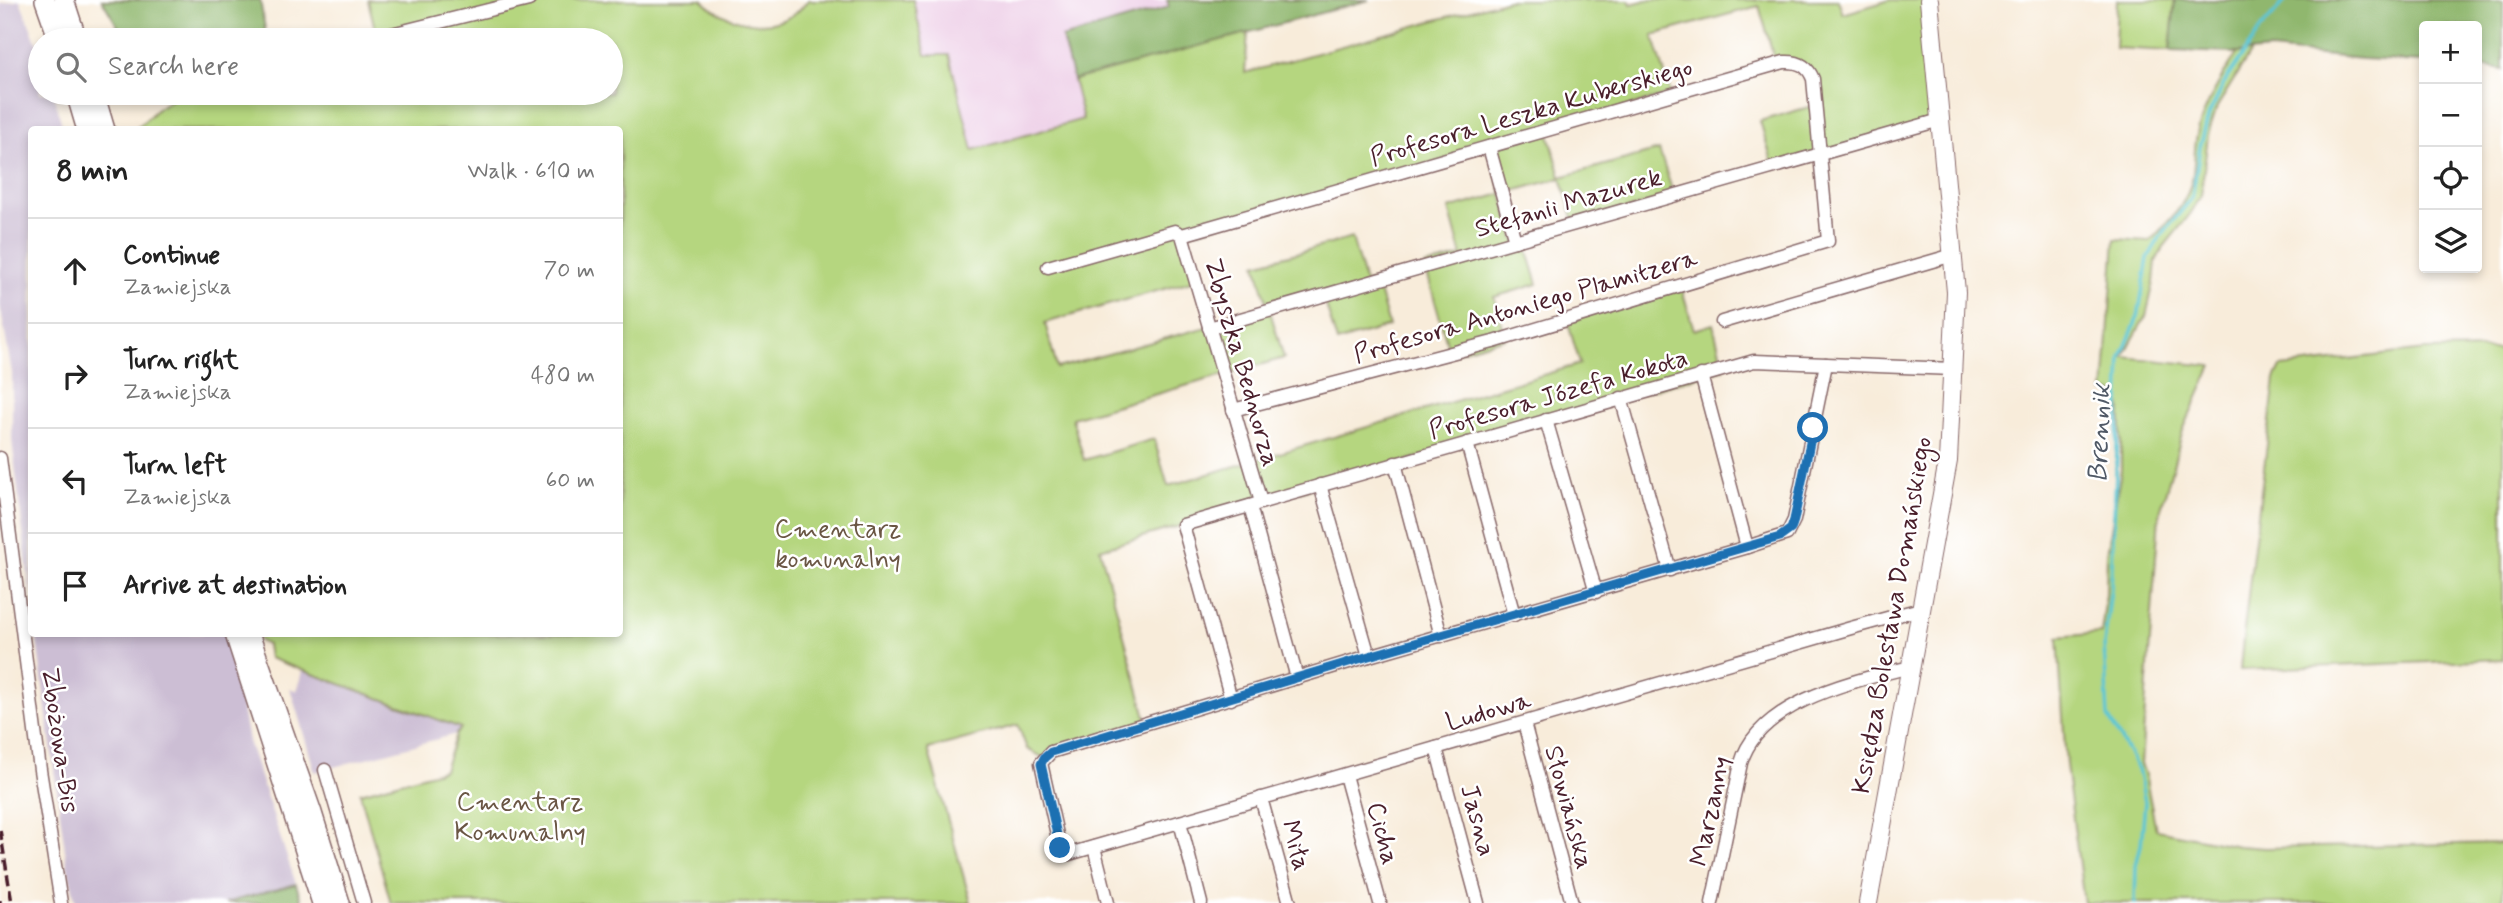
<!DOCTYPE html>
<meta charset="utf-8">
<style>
body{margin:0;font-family:Mynerve,sans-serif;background:#f6f6f6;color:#222}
.controls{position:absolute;right:21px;top:21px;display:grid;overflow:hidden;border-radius:7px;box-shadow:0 4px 10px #0003}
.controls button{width:63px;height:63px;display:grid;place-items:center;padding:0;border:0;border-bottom:2px solid #e0e0e0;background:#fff;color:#222;font:35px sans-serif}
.stop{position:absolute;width:21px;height:21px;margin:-16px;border:5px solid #1f6fb2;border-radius:50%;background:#fff}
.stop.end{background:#1f6fb2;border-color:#fff;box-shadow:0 2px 7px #0008}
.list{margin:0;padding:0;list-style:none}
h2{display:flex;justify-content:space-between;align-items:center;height:91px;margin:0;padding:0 28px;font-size:30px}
h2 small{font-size:23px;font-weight:400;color:#767676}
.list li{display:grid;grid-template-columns:46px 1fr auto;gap:21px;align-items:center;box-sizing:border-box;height:105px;padding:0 28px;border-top:2px solid #e0e0e0}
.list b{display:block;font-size:26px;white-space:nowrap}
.list p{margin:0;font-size:23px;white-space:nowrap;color:#767676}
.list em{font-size:23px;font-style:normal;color:#767676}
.icon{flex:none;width:38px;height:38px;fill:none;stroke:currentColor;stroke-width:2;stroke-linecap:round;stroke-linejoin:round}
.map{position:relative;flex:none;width:2503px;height:903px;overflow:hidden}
.search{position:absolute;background:#fff;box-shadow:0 4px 10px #0003;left:28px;top:28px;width:595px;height:77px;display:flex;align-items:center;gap:18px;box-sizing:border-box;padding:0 24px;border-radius:38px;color:#767676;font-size:26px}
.panel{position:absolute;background:#fff;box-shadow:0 4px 10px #0003;left:28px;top:126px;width:595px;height:511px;border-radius:7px}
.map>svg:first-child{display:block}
.built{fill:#eed0e8}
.industrial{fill:#ccbed4}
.green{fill:#b5d67f;stroke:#807a55;stroke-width:2}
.forest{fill:#90b76e;stroke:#6d6b4c;stroke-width:2}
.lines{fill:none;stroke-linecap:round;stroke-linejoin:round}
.stream{stroke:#5bc6d5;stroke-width:3.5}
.minor-casing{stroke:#876768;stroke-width:15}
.secondary-casing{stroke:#876768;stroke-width:20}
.primary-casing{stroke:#876768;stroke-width:22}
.minor{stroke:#fff;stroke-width:12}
.secondary{stroke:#fff;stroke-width:18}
.primary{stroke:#fff;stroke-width:19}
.rail{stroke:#4a1f2b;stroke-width:3.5;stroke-dasharray:10 5;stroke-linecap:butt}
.route{stroke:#1f6fb2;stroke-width:9}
.labels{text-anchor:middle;stroke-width:5;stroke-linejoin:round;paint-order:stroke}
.street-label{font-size:26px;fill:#4a1f2b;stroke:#fff}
.park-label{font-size:26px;fill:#6a5644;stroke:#fff}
.water-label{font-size:28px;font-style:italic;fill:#505966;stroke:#fff}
</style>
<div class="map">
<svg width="2503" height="903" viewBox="0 0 2503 903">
<rect width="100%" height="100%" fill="#fff"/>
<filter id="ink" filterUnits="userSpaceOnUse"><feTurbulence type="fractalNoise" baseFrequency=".0143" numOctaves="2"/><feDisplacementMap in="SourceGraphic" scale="14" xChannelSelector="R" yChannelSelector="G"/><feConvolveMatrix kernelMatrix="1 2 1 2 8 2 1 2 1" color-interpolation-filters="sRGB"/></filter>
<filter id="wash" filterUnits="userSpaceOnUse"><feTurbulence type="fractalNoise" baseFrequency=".00686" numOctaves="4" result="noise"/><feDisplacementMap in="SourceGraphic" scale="28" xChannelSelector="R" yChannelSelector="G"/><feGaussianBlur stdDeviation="1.57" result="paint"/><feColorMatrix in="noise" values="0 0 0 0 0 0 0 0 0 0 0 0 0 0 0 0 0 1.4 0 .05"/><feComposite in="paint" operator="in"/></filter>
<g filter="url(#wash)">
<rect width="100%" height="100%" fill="#f8ecda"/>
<path class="built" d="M 913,0 L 1167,0 L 1169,7 L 1062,38 L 1084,119 L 973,150 L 949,55 L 926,55 Z"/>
<g class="industrial">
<path d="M 20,0 L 40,52 L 40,93 L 53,93 L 63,129 L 32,130 L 31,598 L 12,440 L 12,373 L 0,306 L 0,4 Z"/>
<path d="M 36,634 L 225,634 L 240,679 L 238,685 L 248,741 L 296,884 L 225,903 L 76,903 L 67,865 Z"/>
<path d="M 302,671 L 461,728 L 456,734 L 315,772 L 290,688 L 297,691 Z"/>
</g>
<g class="green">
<path d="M 368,0 L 702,0 C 729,27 784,36 808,0 L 913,0 L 926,55 L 949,55 L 973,150 L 1083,119 L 1073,80 L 1248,32 L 1245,73 L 1508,0 L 1629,0 L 1631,4 L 1647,0 L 1838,0 L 1843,14 L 1890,0 L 1929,0 L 1940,120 L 1774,168 L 1760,121 L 1816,105 L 1810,73 L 1776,64 L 1759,6 L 1653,35 L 1671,94 L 1548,130 L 1561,177 L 1659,150 L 1674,196 L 1575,224 L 1561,178 L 1502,194 L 1515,241 L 1524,239 L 1538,284 L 1494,297 L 1505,338 L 1450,354 L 1425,266 L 1462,256 L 1449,209 L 1502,194 L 1489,147 L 1183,235 L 1195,280 L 1045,323 L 1057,368 L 1269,310 L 1256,264 L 1352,238 L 1365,283 L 1376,280 L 1389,326 L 1337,342 L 1323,295 L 1270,311 L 1284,358 L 1072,418 L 1084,460 L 1154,439 L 1168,486 L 1580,364 L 1567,320 L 1681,286 L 1694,330 L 1713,324 L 1724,369 L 1100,549 L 1148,724 L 1044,758 L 1027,749 L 1018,725 L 928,749 L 971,903 L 391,903 L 360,793 L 444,770 L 456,734 L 461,728 L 269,658 L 267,645 L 260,641 L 257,634 L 620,634 L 620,130 L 135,130 L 158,108 L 183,93 L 611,93 L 611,40 L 367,40 L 377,37 Z"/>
<path d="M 2117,0 L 2175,0 L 2170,51 L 2115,48 Z"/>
<path d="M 2251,52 L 2217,107 L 2208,135 L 2201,196 L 2191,213 L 2162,249 L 2156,261 L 2154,282 L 2146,316 L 2123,357 L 2212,366 L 2183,430 L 2159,516 L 2141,764 L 2145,774 L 2156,830 L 2238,846 L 2265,848 L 2503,843 L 2503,903 L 2084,903 L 2066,765 L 2058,637 L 2101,633 L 2106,595 L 2107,554 L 2121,470 L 2121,406 L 2115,393 L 2104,392 L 2115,239 L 2150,241 C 2170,220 2189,203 2193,174 C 2195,159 2194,145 2198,130 C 2206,102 2222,77 2237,53 Z"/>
<path d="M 2503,349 L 2503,659 L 2240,670 C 2249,573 2264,476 2275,379 L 2281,367 L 2425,350 Z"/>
</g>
<g class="forest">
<path d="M 102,0 L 260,0 L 267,40 L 126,40 Z"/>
<path d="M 1167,0 L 1369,0 L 1073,80 L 1062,38 L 1169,7 Z"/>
<path d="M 2175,0 L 2503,0 L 2503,70 L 2477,65 L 2477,26 L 2424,26 L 2424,62 L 2362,59 L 2270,50 L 2237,53 L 2170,51 Z"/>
<path d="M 296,884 L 302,903 L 225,903 Z"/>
</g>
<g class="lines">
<path class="stream" d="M 2135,903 L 2136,865 L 2141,845 L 2145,802 L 2138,769 L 2108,717 L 2104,645 L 2111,588 L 2121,357 L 2138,317 L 2148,258 L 2160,237 L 2192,198 L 2200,147 L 2209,114 L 2227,78 L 2262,27 L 2286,0"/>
</g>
</g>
<g filter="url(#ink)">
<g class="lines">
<g class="minor-casing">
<g id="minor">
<path d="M 367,40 L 529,0"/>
<path d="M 1489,147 L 1515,241"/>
<path d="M 1182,235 L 1784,62 C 1799,61 1808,66 1813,79 L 1828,241 L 1493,342 L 1233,410"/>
<path d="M 1182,235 L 1261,502"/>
<path d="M 1048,267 L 1175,231 L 1182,235"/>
<path d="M 1722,322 L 1953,255"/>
<path d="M 1209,328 L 1940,120"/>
<path d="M 1826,364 L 1794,520 L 1787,534 L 1747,547 L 1369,656 L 1051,752 L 1041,763 L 1060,848 L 1063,852 L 1069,854 L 1851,628 L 1913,611 L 1921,612"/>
<path d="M 1701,375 L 1747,547"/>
<path d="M 1621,398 L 1670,570"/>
<path d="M 1546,420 L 1596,592"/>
<path d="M 1467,443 L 1514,615"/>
<path d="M 0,458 L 40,770 L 61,903"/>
<path d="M 1395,463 L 1441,636"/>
<path d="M 1320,485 L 1369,656"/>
<path d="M 1250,506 L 1297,678"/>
<path d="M 1231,699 L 1183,525 L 1754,361 L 1953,369"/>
<path d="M 1524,723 L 1572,903"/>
<path d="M 1436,748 L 1478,903"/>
<path d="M 325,770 L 364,903"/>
<path d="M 1345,775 L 1380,903"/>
<path d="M 1261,798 L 1290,903"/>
<path d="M 1180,822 L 1201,903"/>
<path d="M 1094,847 L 1108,903"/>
<path d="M 1712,903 L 1741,763 C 1758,703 1850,682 1902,669 L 1910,669"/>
</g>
</g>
<g class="secondary-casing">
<path id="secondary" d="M 1868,903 L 1948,461 L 1956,292 L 1929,0"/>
</g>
<g class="primary-casing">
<g id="primary">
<path d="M 45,0 L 59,40"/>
<path d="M 64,0 L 77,40"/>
<path d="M 76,93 L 87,130"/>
<path d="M 94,93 L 105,130"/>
<path d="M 235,634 L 322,903"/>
<path d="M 249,634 L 312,813 L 340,903"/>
</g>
</g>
<use href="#minor" class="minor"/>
<use href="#secondary" class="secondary"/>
<use href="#primary" class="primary"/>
<g class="rail">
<path d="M 0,830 L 12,903"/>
<path d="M 0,900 L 0,903"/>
</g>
</g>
</g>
<g class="lines" filter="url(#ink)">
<path class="route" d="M 1060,848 L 1041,764 L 1044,758 L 1051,752 L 1369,656 L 1780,537 L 1791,529 L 1794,520 L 1813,428"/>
</g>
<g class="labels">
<g class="street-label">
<text transform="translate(1531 111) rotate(-16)" y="9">Profesora Leszka Kuberskiego</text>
<text transform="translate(1568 202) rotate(-16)" y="9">Stefanii Mazurek</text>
<text transform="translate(1525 305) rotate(-16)" y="9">Profesora Antoniego Plamitzera</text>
<text transform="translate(1243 362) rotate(74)" y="9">Zbyszka Bednorza</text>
<text transform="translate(1558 393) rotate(-16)" y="9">Profesora Józefa Kokota</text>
<text transform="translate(1891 615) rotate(-80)" y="9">Księdza Bolesława Domańskiego</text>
<text transform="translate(1488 710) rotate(-16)" y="9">Ludowa</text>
<text transform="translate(61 740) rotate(82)" y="9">Zbożowa-Bis</text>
<text transform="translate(1570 807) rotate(75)" y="9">Słowiańska</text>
<text transform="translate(1709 811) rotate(-78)" y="9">Marzanny</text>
<text transform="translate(1479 820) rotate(75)" y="9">Jasna</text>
<text transform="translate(1384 833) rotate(75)" y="9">Cicha</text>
<text transform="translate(1297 845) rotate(75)" y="9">Miła</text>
</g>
<g class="park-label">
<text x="838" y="537">Cmentarz<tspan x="838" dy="30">komunalny</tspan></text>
<text x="520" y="810">Cmentarz<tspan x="520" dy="30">Komunalny</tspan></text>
</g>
<g class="water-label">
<text transform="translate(2098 433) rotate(-88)" y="10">Brennik</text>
</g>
</g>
</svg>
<div class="controls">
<button>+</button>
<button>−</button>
<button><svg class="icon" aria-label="locate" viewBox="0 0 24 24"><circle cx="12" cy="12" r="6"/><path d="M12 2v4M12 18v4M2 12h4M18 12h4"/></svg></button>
<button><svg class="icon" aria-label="layers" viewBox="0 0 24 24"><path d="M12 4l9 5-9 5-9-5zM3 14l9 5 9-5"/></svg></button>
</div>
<div class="stop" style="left:1813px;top:428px"></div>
<div class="stop end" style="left:1060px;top:848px"></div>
<div class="search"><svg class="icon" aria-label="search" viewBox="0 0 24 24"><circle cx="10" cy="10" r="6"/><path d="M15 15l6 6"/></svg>Search here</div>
<section class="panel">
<h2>8 min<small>Walk · 610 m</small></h2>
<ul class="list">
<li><svg class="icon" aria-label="ahead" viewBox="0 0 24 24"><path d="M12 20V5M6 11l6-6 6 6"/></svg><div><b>Continue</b><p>Zamiejska</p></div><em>70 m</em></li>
<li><svg class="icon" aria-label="right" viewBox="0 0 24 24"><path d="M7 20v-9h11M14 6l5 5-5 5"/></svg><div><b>Turn right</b><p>Zamiejska</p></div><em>480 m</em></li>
<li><svg class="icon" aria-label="left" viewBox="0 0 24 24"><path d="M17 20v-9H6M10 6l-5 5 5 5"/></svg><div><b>Turn left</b><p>Zamiejska</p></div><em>60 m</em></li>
<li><svg class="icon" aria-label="arrive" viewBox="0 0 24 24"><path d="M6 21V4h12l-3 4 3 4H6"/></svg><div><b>Arrive at destination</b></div></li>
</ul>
</section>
</div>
